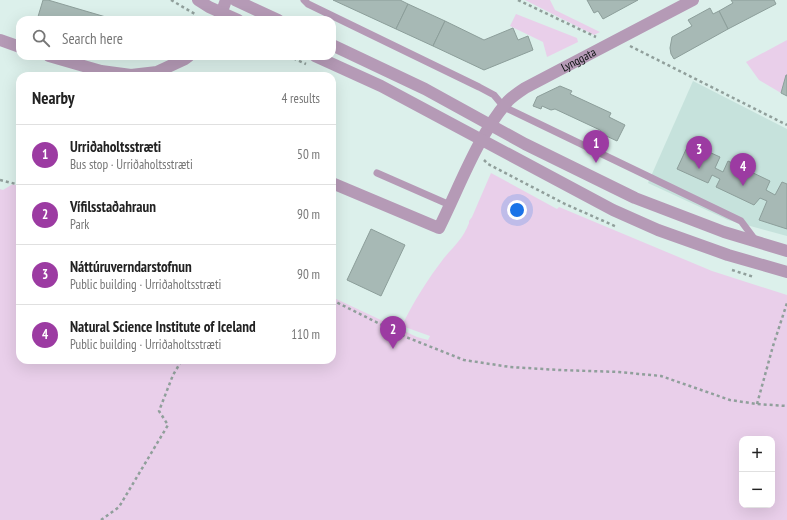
<!DOCTYPE html>
<meta charset="utf-8">
<style>
body{margin:0;font-family:"PT Sans Narrow",sans-serif;background:#f6f6f6;color:#222}
.controls{position:absolute;right:12px;bottom:12px;display:grid;overflow:hidden;border-radius:8px;box-shadow:0 4px 16px #0002}
.controls button{width:36px;height:36px;display:grid;place-items:center;padding:0;border:0;border-bottom:1px solid #e0e0e0;background:#fff;color:#222;font:20px sans-serif}
.you{position:absolute;left:517px;top:210px;width:14px;height:14px;margin:-10px;border:3px solid #fff;border-radius:50%;background:#1a73e8;box-shadow:0 0 0 6px #1a73e833}
.badge{display:grid;place-items:center;width:26px;height:26px;border-radius:50%;background:#9c3ba2;color:#fff;font-size:13px;font-weight:700}
.pin{position:absolute;translate:-50% -33px;filter:drop-shadow(0 1px 2px #0008)}
.pin::after{content:'';position:absolute;top:21px;width:14px;height:12px;background:inherit;clip-path:polygon(0 0,100% 0,50% 100%)}
.list{margin:0;padding:0;list-style:none}
h2{display:flex;justify-content:space-between;align-items:center;height:52px;margin:0;padding:0 16px;font-size:17px}
h2 small{font-size:13px;font-weight:400;color:#767676}
.list li{display:grid;grid-template-columns:26px 1fr auto;gap:12px;align-items:center;box-sizing:border-box;height:60px;padding:0 16px;border-top:1px solid #e0e0e0}
.list b{display:block;font-size:15px;white-space:nowrap}
.list p{margin:0;font-size:13px;white-space:nowrap;color:#767676}
.list em{font-size:13px;font-style:normal;color:#767676}
.icon{flex:none;width:22px;height:22px;fill:none;stroke:currentColor;stroke-width:2;stroke-linecap:round;stroke-linejoin:round}
.map{position:relative;flex:none;width:787px;height:520px;overflow:hidden}
.search{position:absolute;background:#fff;box-shadow:0 4px 16px #0002;left:16px;top:16px;width:320px;height:44px;display:flex;align-items:center;gap:10px;box-sizing:border-box;padding:0 14px;border-radius:12px;color:#767676;font-size:15px}
.panel{position:absolute;background:#fff;box-shadow:0 4px 16px #0002;left:16px;top:72px;width:320px;height:292px;border-radius:12px}
.map>svg:first-child{display:block}
.built{fill:#c6e2dc}
.green{fill:#e9cfea;fill-rule:evenodd}
.building{fill:#a7b9b5;stroke:#8c9e9a}
.lines{fill:none;stroke-linecap:round;stroke-linejoin:round}
.path{stroke:#909f9b;stroke-width:2.5;stroke-dasharray:3 3;stroke-linecap:butt}
.service{stroke:#b59ab6;stroke-width:7}
.minor{stroke:#b59ab6;stroke-width:12}
.tertiary{stroke:#b59ab6;stroke-width:12}
.labels{text-anchor:middle;stroke-width:4;stroke-linejoin:round;paint-order:stroke}
.street-label{font-size:12px;fill:#0a1110;stroke:#fff}
</style>
<div class="map">
<svg width="787" height="520" viewBox="0 0 787 520">
<rect width="100%" height="100%" fill="#dcf0eb"/>
<path class="built" d="M 693,81 L 787,129 L 787,236 L 728,220 L 648,183 Z"/>
<g class="green">
<path d="M 525,0 L 550,0 L 555,10 L 600,32 L 594,35 Z"/>
<path d="M 516,14 L 577,38 L 578,42 L 547,57 L 543,42 L 510,26 Z"/>
<path d="M 787,40 L 787,75 L 786,75 L 781,93 L 759,80 L 746,62 Z"/>
<path d="M 491,173 L 557,209 L 559,207 L 712,271 L 787,295 L 787,520 L 0,520 L 0,189 L 3,190 L 13,184 L 20,187 L 20,360 L 332,360 L 332,297 L 417,337 L 428,340 L 430,336 L 402,326 C 413,302 428,279 444,258 C 454,246 463,239 469,223 L 469,221 L 472,217 ZM 742,439 L 772,439 L 772,505 L 742,505 Z"/>
</g>
<g class="building">
<path d="M 43,0 L 48,0 L 116,20 L 37,20 Z"/>
<path d="M 333,0 L 400,0 L 408,4 L 396,29 Z"/>
<path d="M 587,0 L 638,0 L 603,19 L 598,11 L 594,13 Z"/>
<path d="M 731,0 L 774,0 L 776,4 L 728,29 L 719,11 L 733,3 Z"/>
<path d="M 408,4 L 445,21 L 433,46 L 396,29 Z"/>
<path d="M 710,8 L 713,14 L 719,11 L 728,29 L 674,59 L 671,54 L 670,48 L 672,37 L 692,26 L 688,20 Z"/>
<path d="M 445,21 L 484,40 L 513,28 L 518,40 L 528,36 L 533,50 L 484,70 L 433,46 Z"/>
<path d="M 786,75 L 787,75 L 787,96 L 781,93 Z"/>
<path d="M 560,86 L 572,91 L 570,94 L 611,113 L 609,117 L 625,125 L 617,141 L 602,134 L 600,130 L 555,109 L 551,110 L 542,106 L 541,109 L 533,106 L 537,97 Z"/>
<path d="M 689,143 L 720,157 L 715,168 L 723,172 L 728,161 L 770,181 L 766,190 L 775,195 L 782,182 L 787,184 L 787,229 L 759,220 L 767,201 L 760,198 L 754,205 L 716,187 L 720,179 L 712,175 L 708,183 L 677,169 Z"/>
<path d="M 371,229 L 405,245 L 381,296 L 347,280 Z"/>
</g>
<g class="lines">
<g class="path">
<path d="M 171,0 L 195,14"/>
<path d="M 518,0 L 596,37"/>
<path d="M 630,46 L 787,125"/>
<path d="M 288,56 L 306,64"/>
<path d="M 484,160 L 488,164 L 565,204 L 617,227"/>
<path d="M 0,180 L 20,185"/>
<path d="M 732,270 L 754,277"/>
<path d="M 332,300 L 406,337 L 464,360 L 510,367 L 559,370 L 619,372 L 661,376 L 730,400 L 757,404 L 787,406"/>
<path d="M 757,404 L 773,346 L 787,303"/>
<path d="M 101,520 L 119,507 L 168,425 L 159,411 L 173,375 L 182,360"/>
</g>
<g class="service">
<path d="M 304,0 L 308,4 L 479,87 L 494,95 L 504,107 L 741,221 L 756,241"/>
<path d="M 377,173 L 450,205"/>
</g>
<g class="minor">
<path d="M 219,20 L 226,0"/>
<path d="M 0,40 L 20,47"/>
<path d="M 49,56 L 101,71 L 131,75 L 157,72 L 185,59 L 189,56"/>
<path id="s1" d="M 332,183 L 439,228 C 460,186 477,137 508,101 C 513,96 519,92 525,88 L 693,0"/>
</g>
<g class="tertiary">
<path d="M 198,0 L 209,7 L 238,20"/>
<path d="M 235,0 L 278,20"/>
<path d="M 332,45 L 425,89 L 525,144 L 635,198 L 724,232 L 787,251"/>
<path d="M 315,56 L 381,86 L 613,210 L 658,230 L 728,255 L 787,272"/>
</g>
</g>
<g class="labels">
<g class="street-label">
<text dy="4" stroke="none"><textPath href="#s1" startOffset="343">Lynggata</textPath></text>
</g>
</g>
</svg>
<div class="controls">
<button>+</button>
<button>−</button>
</div>
<div class="you"></div>
<div class="pin badge" style="left:596px;top:163px">1</div>
<div class="pin badge" style="left:393px;top:349px">2</div>
<div class="pin badge" style="left:699px;top:169px">3</div>
<div class="pin badge" style="left:743px;top:186px">4</div>
<div class="search"><svg class="icon" aria-label="search" viewBox="0 0 24 24"><circle cx="10" cy="10" r="6"/><path d="M15 15l6 6"/></svg>Search here</div>
<section class="panel">
<h2>Nearby<small>4 results</small></h2>
<ul class="list">
<li><span class="badge">1</span><div><b>Urriðaholtsstræti</b><p>Bus stop · Urriðaholtsstræti</p></div><em>50 m</em></li>
<li><span class="badge">2</span><div><b>Vífilsstaðahraun</b><p>Park</p></div><em>90 m</em></li>
<li><span class="badge">3</span><div><b>Náttúruverndarstofnun</b><p>Public building · Urriðaholtsstræti</p></div><em>90 m</em></li>
<li><span class="badge">4</span><div><b>Natural Science Institute of Iceland</b><p>Public building · Urriðaholtsstræti</p></div><em>110 m</em></li>
</ul>
</section>
</div>
